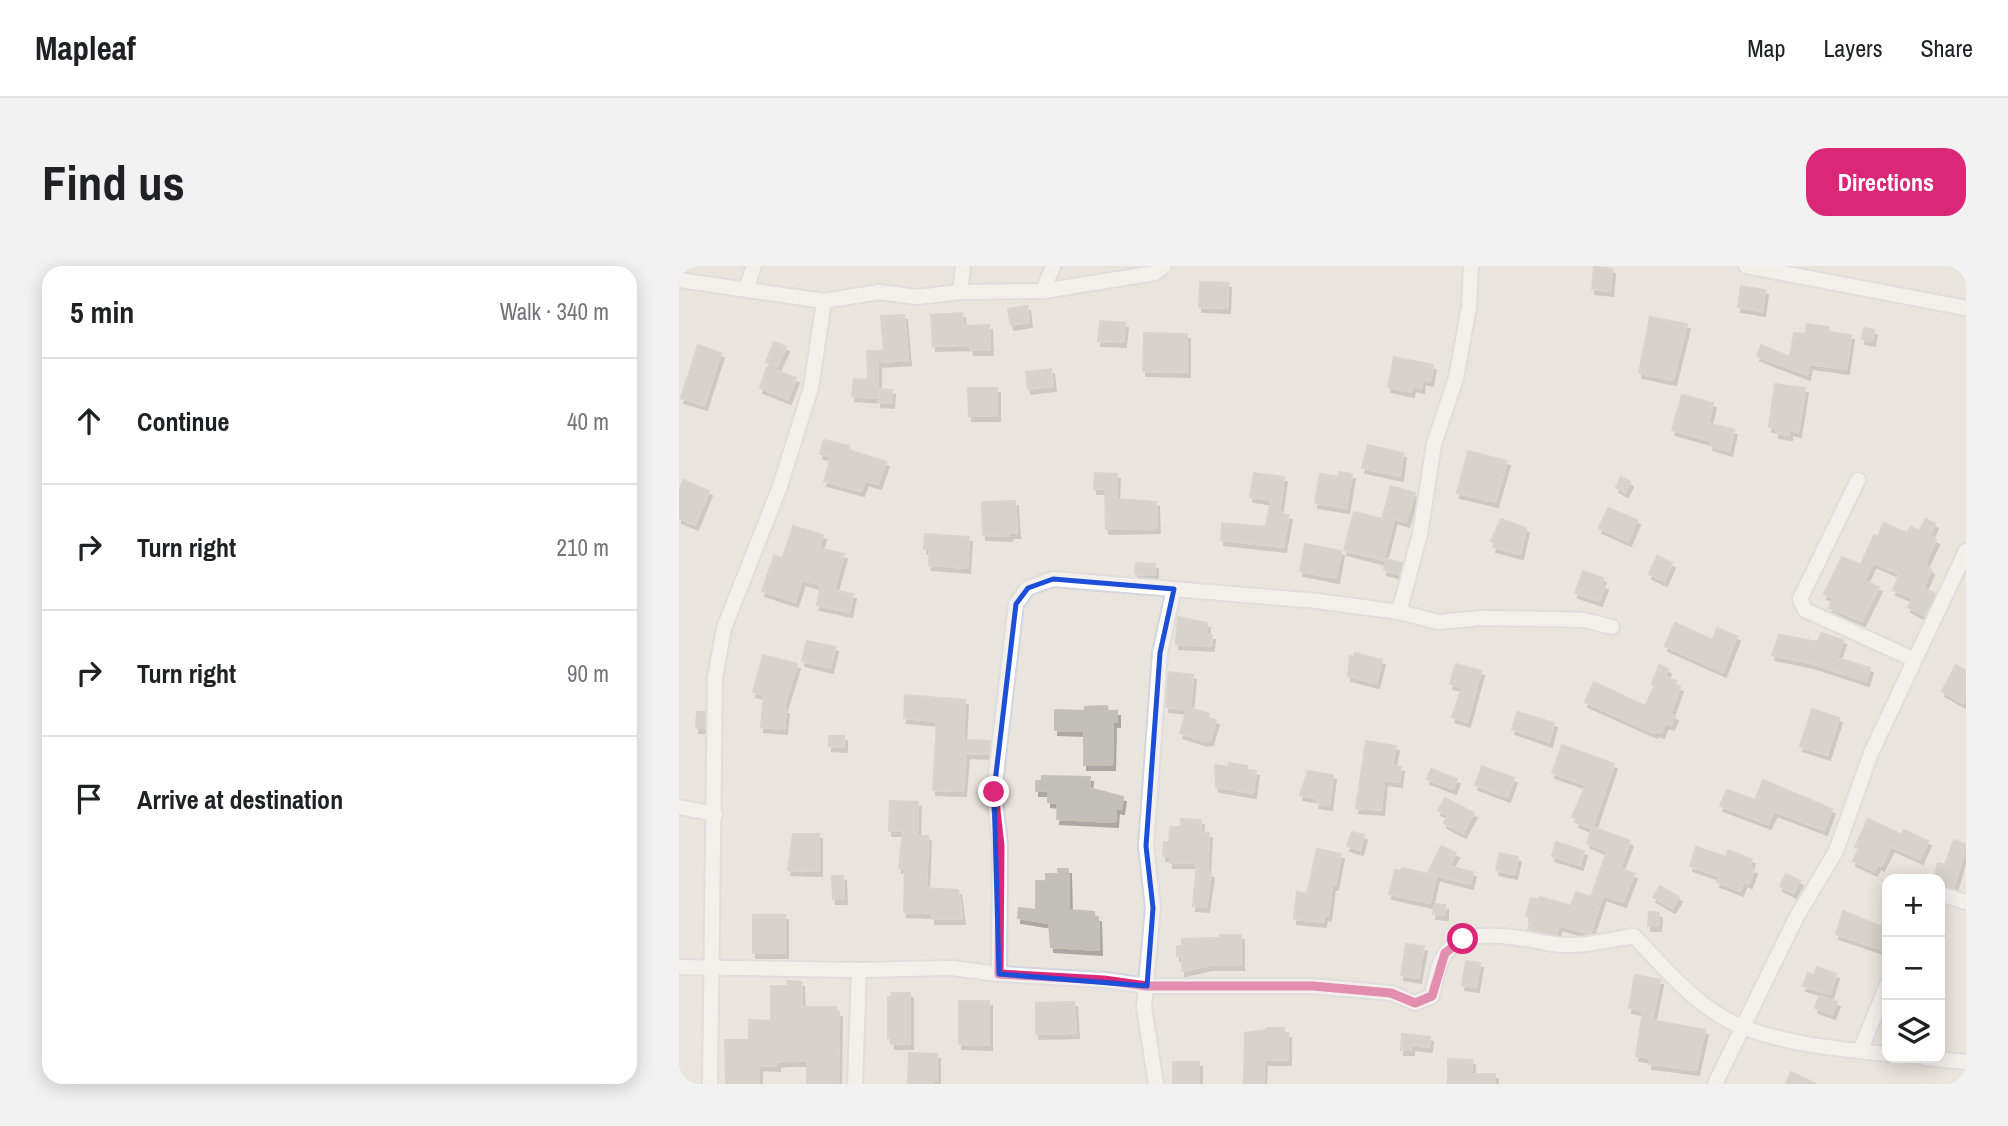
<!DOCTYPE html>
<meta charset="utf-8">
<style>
body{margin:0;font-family:"Archivo Narrow",sans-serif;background:#f2f2f2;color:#202124}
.controls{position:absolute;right:21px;bottom:21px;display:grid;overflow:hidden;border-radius:14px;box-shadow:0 4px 18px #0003}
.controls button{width:63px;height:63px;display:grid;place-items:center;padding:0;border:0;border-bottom:2px solid #e0e0e0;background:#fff;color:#202124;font:35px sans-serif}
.stop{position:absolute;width:21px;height:21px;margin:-16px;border:5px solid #db2777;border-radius:50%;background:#fff}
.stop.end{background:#db2777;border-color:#fff;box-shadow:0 2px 7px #0008}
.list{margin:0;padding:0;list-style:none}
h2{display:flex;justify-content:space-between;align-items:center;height:91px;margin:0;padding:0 28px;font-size:30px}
h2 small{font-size:23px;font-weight:400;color:#757577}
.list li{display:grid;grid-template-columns:46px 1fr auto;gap:21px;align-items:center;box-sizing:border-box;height:126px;padding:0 28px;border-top:2px solid #e0e0e0}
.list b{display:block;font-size:26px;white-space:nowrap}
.list em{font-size:23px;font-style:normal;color:#757577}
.icon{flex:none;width:38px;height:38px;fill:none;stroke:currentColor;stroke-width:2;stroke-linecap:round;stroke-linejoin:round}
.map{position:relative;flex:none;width:1287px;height:818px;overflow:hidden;border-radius:21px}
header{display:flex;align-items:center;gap:42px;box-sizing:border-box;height:98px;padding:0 35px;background:#fff;border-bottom:2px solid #e0e0e0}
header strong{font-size:33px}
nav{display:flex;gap:38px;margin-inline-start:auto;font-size:24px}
.intro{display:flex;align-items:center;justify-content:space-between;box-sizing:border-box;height:168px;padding:0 42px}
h1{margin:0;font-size:49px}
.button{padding:18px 32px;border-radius:21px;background:#db2777;color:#fff;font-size:24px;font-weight:700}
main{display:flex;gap:42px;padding:0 42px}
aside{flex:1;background:#fff;border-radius:21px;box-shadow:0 4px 18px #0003}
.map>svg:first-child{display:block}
.building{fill:#c2beb8;stroke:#c4c0b6;stroke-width:2;filter:url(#shadow)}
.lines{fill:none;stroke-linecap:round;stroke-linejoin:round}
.minor-casing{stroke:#d2d4e0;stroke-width:18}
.minor{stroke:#fff;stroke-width:14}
.route{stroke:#db2777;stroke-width:9}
.marked{fill:none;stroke:#1d4ed8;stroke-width:5;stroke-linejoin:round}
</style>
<header>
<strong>Mapleaf</strong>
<nav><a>Map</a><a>Layers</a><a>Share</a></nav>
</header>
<div class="intro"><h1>Find us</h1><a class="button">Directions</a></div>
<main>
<aside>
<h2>5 min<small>Walk · 340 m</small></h2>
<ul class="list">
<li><svg class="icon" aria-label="ahead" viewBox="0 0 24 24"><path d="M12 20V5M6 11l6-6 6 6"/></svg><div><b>Continue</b></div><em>40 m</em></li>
<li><svg class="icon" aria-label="right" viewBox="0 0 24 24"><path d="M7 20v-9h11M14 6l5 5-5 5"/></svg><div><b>Turn right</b></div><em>210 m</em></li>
<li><svg class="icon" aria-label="right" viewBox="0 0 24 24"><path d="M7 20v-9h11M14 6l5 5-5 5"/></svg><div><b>Turn right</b></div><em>90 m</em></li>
<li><svg class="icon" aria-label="arrive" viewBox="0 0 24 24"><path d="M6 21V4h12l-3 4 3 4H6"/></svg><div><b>Arrive at destination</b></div></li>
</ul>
</aside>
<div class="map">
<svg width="1287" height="818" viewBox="0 0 1287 818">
<defs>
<filter id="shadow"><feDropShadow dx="3" dy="5" stdDeviation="0" flood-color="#0004"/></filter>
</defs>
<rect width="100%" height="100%" fill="#e9e4dc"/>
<g class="building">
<path d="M 915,1 L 933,3 L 931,25 L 913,23 Z"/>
<path d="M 521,16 L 549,17 L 548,42 L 520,41 Z"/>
<path d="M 1062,20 L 1086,24 L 1083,45 L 1059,41 Z"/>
<path d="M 348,40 L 350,56 L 332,59 L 329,43 Z"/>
<path d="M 283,47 L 284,60 L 310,59 L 311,84 L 292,84 L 291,79 L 254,80 L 252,49 Z"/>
<path d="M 225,49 L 229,94 L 199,96 L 199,132 L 173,130 L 175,113 L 189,114 L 188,85 L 205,85 L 202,50 Z"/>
<path d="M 971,51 L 1008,58 L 994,114 L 960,107 Z"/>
<path d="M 421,55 L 446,57 L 444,76 L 419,75 Z"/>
<path d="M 1128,58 L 1150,61 L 1149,66 L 1172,69 L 1167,103 L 1130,98 L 1128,109 L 1078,90 L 1082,79 L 1111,91 L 1115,67 L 1127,68 Z"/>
<path d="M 1185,62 L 1195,64 L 1193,75 L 1183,73 Z"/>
<path d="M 465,67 L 508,68 L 508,106 L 464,105 Z"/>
<path d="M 95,76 L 107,81 L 98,101 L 87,96 Z"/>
<path d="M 19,79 L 42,87 L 25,139 L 2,132 Z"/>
<path d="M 715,91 L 754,99 L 751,115 L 743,113 L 742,122 L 733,120 L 732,126 L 709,121 Z"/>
<path d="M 88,101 L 117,112 L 109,133 L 81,122 Z"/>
<path d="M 372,103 L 374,120 L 349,123 L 347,106 Z"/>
<path d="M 1096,118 L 1126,122 L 1119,166 L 1110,164 L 1110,169 L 1097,167 L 1097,162 L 1090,161 Z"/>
<path d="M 289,122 L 318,122 L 318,150 L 290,150 Z"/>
<path d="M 200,123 L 213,124 L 212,137 L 199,136 Z"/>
<path d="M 1003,129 L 1034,137 L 1029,157 L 1055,164 L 1050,185 L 1031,179 L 1032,175 L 993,164 Z"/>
<path d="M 145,174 L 170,180 L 169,184 L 207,196 L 199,218 L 186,214 L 182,225 L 145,215 L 152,190 L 141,188 Z"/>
<path d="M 689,179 L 724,187 L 721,210 L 683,202 Z"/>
<path d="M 789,185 L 828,195 L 816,236 L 778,227 Z"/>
<path d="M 661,206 L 673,208 L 667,242 L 636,237 L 641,208 L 660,211 Z"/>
<path d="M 416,207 L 438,208 L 437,233 L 477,236 L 478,262 L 427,263 L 426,223 L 415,223 Z"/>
<path d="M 575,207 L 605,211 L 600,247 L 610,249 L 604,281 L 542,274 L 543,257 L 587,261 L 592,234 L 571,231 Z"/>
<path d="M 942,211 L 951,216 L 946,226 L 937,221 Z"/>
<path d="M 4,214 L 30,225 L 16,259 L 0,252 L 0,225 Z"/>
<path d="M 712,220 L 736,227 L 727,256 L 715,252 L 704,294 L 665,284 L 675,246 L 703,253 Z"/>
<path d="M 336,235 L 338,267 L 330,267 L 330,270 L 304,269 L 303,236 Z"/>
<path d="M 929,242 L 958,254 L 949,275 L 920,262 Z"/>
<path d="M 822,253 L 847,262 L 841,288 L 814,281 L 816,276 L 812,275 Z"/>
<path d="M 1247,253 L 1256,258 L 1250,270 L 1257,274 L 1246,297 L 1252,304 L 1244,322 L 1256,328 L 1246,350 L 1229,341 L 1234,332 L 1214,324 L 1221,308 L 1194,296 L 1185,315 L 1200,321 L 1183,355 L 1150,342 L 1154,332 L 1145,328 L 1163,291 L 1182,299 L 1195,269 L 1199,271 L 1205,257 L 1228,267 L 1232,261 L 1240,265 Z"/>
<path d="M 114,260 L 144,269 L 140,282 L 165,288 L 155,324 L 174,328 L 170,346 L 138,339 L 142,319 L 123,314 L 116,336 L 83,325 L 95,290 L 104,292 Z"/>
<path d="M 246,268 L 290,271 L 288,302 L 250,299 L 251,283 L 245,283 Z"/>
<path d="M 626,278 L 662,285 L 657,312 L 621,305 Z"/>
<path d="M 978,290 L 993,297 L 985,315 L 970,308 Z"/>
<path d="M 707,293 L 723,297 L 720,308 L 705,304 Z"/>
<path d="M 457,297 L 476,298 L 476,309 L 456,308 Z"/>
<path d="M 904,305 L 924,312 L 922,318 L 926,319 L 920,335 L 896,327 Z"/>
<path d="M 499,351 L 528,357 L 528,369 L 533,369 L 532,380 L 497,378 Z"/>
<path d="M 996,357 L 1034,374 L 1038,362 L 1058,370 L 1044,406 L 986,380 Z"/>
<path d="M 1142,367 L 1164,374 L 1158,392 L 1191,402 L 1187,415 L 1132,397 L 1093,389 L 1100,369 L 1139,376 Z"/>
<path d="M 128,375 L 156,381 L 151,402 L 123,395 Z"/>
<path d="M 676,387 L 703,394 L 697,417 L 669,410 L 671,390 L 675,391 Z"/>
<path d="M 84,389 L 118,398 L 104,443 L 107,443 L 105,463 L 82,461 L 85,429 L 74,426 Z"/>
<path d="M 777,398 L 802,405 L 788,456 L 773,451 L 783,421 L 771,418 Z"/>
<path d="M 980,399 L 989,403 L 986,411 L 997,415 L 996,419 L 1001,421 L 991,448 L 996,450 L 992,459 L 986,457 L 982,467 L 976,465 L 975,467 L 906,436 L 915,416 L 966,440 L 976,419 L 973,418 Z"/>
<path d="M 1277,399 L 1287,405 L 1287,431 L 1284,437 L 1263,425 Z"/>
<path d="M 489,406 L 514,409 L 511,442 L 530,448 L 529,452 L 537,454 L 531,474 L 526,475 L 501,467 L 508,443 L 487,441 Z"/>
<path d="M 226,429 L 286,434 L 284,474 L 311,475 L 310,488 L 287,487 L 284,525 L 254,524 L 258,455 L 225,452 Z"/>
<path d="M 428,440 L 429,445 L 438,445 L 438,456 L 434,456 L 433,499 L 405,499 L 405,465 L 376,464 L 376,444 L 406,445 L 406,441 Z"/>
<path d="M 1133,443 L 1160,452 L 1148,489 L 1121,480 Z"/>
<path d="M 18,446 L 26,446 L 26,462 L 17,462 Z"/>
<path d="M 838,446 L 875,457 L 870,476 L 833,463 Z"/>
<path d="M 150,470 L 165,470 L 165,481 L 150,480 Z"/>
<path d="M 687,475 L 717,480 L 713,500 L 722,501 L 720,516 L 705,514 L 702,544 L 677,542 Z"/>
<path d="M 883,479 L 935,498 L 913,563 L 897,556 L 898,553 L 893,551 L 907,519 L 873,507 Z"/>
<path d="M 550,497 L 568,500 L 567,504 L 577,505 L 574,527 L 537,521 L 536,499 L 549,501 Z"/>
<path d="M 803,500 L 835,512 L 828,531 L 796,519 Z"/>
<path d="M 752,503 L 778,513 L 774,523 L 748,513 Z"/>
<path d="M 629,505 L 654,509 L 650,539 L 637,537 L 638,532 L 621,529 Z"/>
<path d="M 363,510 L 411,511 L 410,522 L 444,531 L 442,543 L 437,542 L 436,556 L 378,553 L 379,537 L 369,536 L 369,525 L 357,525 L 357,515 L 363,515 Z"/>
<path d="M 1084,514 L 1153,543 L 1145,564 L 1095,545 L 1089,558 L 1041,540 L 1048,524 L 1076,534 Z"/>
<path d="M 766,532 L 795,547 L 784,567 L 765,557 L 769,549 L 759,544 Z"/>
<path d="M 211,535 L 239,536 L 238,570 L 249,570 L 247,622 L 279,624 L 283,653 L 253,653 L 253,647 L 225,646 L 226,602 L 220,602 L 224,565 L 210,565 Z"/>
<path d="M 502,553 L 522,554 L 521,567 L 530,567 L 528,606 L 532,607 L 527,641 L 514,640 L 518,597 L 491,597 L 491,590 L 484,590 L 485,576 L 490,576 L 491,561 L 502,561 Z"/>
<path d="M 1189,553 L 1223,569 L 1225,564 L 1249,575 L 1241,593 L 1212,580 L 1202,600 L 1199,598 L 1195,605 L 1174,595 L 1180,582 L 1176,581 Z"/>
<path d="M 914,561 L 951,575 L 941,602 L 955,608 L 944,636 L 924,629 L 911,668 L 880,659 L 877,669 L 849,664 L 852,651 L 847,650 L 852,632 L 860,634 L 861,631 L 892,640 L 897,626 L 912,631 L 928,585 L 908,577 Z"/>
<path d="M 673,566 L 685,569 L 681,584 L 668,580 Z"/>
<path d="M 114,568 L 140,568 L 140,605 L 109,604 Z"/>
<path d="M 1275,574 L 1287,579 L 1275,621 L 1262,617 L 1263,613 L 1255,613 L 1259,597 L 1266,599 Z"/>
<path d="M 877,576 L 905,585 L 901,599 L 873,590 Z"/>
<path d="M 762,580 L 777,587 L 770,600 L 794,606 L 791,618 L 749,607 Z"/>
<path d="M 1017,581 L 1047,591 L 1049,584 L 1073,593 L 1070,602 L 1075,603 L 1070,617 L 1065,615 L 1061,625 L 1038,616 L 1040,610 L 1011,600 Z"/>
<path d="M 638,583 L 662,588 L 656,619 L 653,619 L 649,650 L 645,649 L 644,656 L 615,653 L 618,626 L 628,628 Z"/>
<path d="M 821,587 L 839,591 L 835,608 L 817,604 Z"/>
<path d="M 723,602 L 757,610 L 751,637 L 710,628 L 716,604 L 722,605 Z"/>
<path d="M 379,603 L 389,603 L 390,644 L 415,646 L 415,650 L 419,651 L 420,684 L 372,681 L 370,657 L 339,652 L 340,642 L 357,644 L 357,615 L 367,615 L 367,608 L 380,608 Z"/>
<path d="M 1107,608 L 1121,615 L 1114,627 L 1101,620 Z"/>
<path d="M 153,610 L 164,610 L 165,633 L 154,633 Z"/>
<path d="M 981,620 L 1000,631 L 993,642 L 974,631 Z"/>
<path d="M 756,638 L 766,639 L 766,649 L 754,648 Z"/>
<path d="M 1164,645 L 1208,663 L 1208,685 L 1157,668 Z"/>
<path d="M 970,646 L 980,647 L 979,660 L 969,660 Z"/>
<rect x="74" y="649" width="32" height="38"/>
<path d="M 541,669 L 562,669 L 562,699 L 531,699 L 503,705 L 503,690 L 498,690 L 498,680 L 503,680 L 503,673 L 541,672 Z"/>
<path d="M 727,678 L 745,680 L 739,712 L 722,709 Z"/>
<path d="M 787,695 L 801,697 L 797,721 L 783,719 Z"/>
<path d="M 1138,701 L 1157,708 L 1151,728 L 1124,720 L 1129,707 L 1135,709 Z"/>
<path d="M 956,709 L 981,714 L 973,754 L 1026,764 L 1017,804 L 970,798 L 971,792 L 957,790 L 964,745 L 950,742 Z"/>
<path d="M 109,715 L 122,716 L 123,741 L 157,741 L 157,746 L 160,746 L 159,818 L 128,818 L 128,795 L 104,795 L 98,796 L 98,800 L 80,799 L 80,816 L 47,818 L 46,774 L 70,774 L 70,754 L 92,755 L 92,720 L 109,720 Z"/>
<path d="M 213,727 L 231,727 L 231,778 L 213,778 L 213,772 L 209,772 L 209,731 L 213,731 Z"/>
<path d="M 1140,730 L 1158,736 L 1153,748 L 1136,742 Z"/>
<path d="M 280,735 L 310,735 L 310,779 L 280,778 Z"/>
<path d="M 395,736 L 397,767 L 357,768 L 357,737 Z"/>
<path d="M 588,762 L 605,762 L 605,767 L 609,767 L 609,794 L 585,794 L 584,818 L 565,818 L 566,767 L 588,764 Z"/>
<path d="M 723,768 L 751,771 L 750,781 L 732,779 L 732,784 L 722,784 Z"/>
<path d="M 230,787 L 258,788 L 258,814 L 254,813 L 254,818 L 229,818 Z"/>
<path d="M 769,793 L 793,794 L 793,808 L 816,808 L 816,818 L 769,818 Z"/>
<rect x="494" y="796" width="26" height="22"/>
<path d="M 1112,806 L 1137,818 L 1107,818 Z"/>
</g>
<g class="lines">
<g class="minor-casing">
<g id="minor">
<path d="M 1067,0 L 1287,42"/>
<path d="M 0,14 L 145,35 L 200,26 L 239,31 L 281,26 L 364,25 L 476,7 L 485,0"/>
<path d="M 67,23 L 75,0"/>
<path d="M 364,25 L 374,0"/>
<path d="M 281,26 L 284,0"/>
<path d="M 1179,214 L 1121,333 L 1126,344 L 1234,393"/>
<path d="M 720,346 L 741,268 L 755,178 L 777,112 L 790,41 L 792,0"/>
<path d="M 0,541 L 36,548"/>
<path d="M 1261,628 L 1287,636"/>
<path d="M 0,701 L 180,704 L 273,702 L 320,708 L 426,714 L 468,720 L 633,720 L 712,727 L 736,737 L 753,730 C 756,717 758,700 766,688 C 785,657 845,673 874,678 C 899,682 930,674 955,670 C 987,704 1021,745 1066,762 C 1112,779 1160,783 1208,788"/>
<path d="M 320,708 L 321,580 L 315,525 L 337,338 L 349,322 L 374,313 L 638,335 L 720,346 L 759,356 L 803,352 L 873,353 L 905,354 L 933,361"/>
<path d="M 1181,785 L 1208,719"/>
<path d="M 1246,792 L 1287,796"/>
<path d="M 31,818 L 36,412 L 45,362 L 100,223 L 132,122 L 145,35"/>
<path d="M 176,818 L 180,704"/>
<path d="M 477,818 L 465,741 L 474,642 L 467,580 L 481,387 L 495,323"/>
<path d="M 1036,818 L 1117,652 L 1157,585 L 1192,487 L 1287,285"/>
</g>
</g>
<use href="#minor" class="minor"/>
</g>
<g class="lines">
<path class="route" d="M 315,526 L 321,580 L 320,708 L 425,714 L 468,720 L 634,720 L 712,727 L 736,737 L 753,730 L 766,687 L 784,673"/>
</g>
<path d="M0 0H1287V818H0ZM 374,313 L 495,323 L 481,387 L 467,580 L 474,642 L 468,720 L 320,708 L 315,525 L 337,338 L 349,322 Z" fill="#e9e4dc" fill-opacity=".55" fill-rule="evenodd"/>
<path class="marked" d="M 374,313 L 495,323 L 481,387 L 467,580 L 474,642 L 468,720 L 320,708 L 315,525 L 337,338 L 349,322 Z"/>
</svg>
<div class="controls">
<button>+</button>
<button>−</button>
<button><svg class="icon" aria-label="layers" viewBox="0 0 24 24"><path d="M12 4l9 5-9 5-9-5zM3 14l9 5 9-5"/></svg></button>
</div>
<div class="stop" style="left:784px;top:673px"></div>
<div class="stop end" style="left:315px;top:526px"></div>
</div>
</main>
